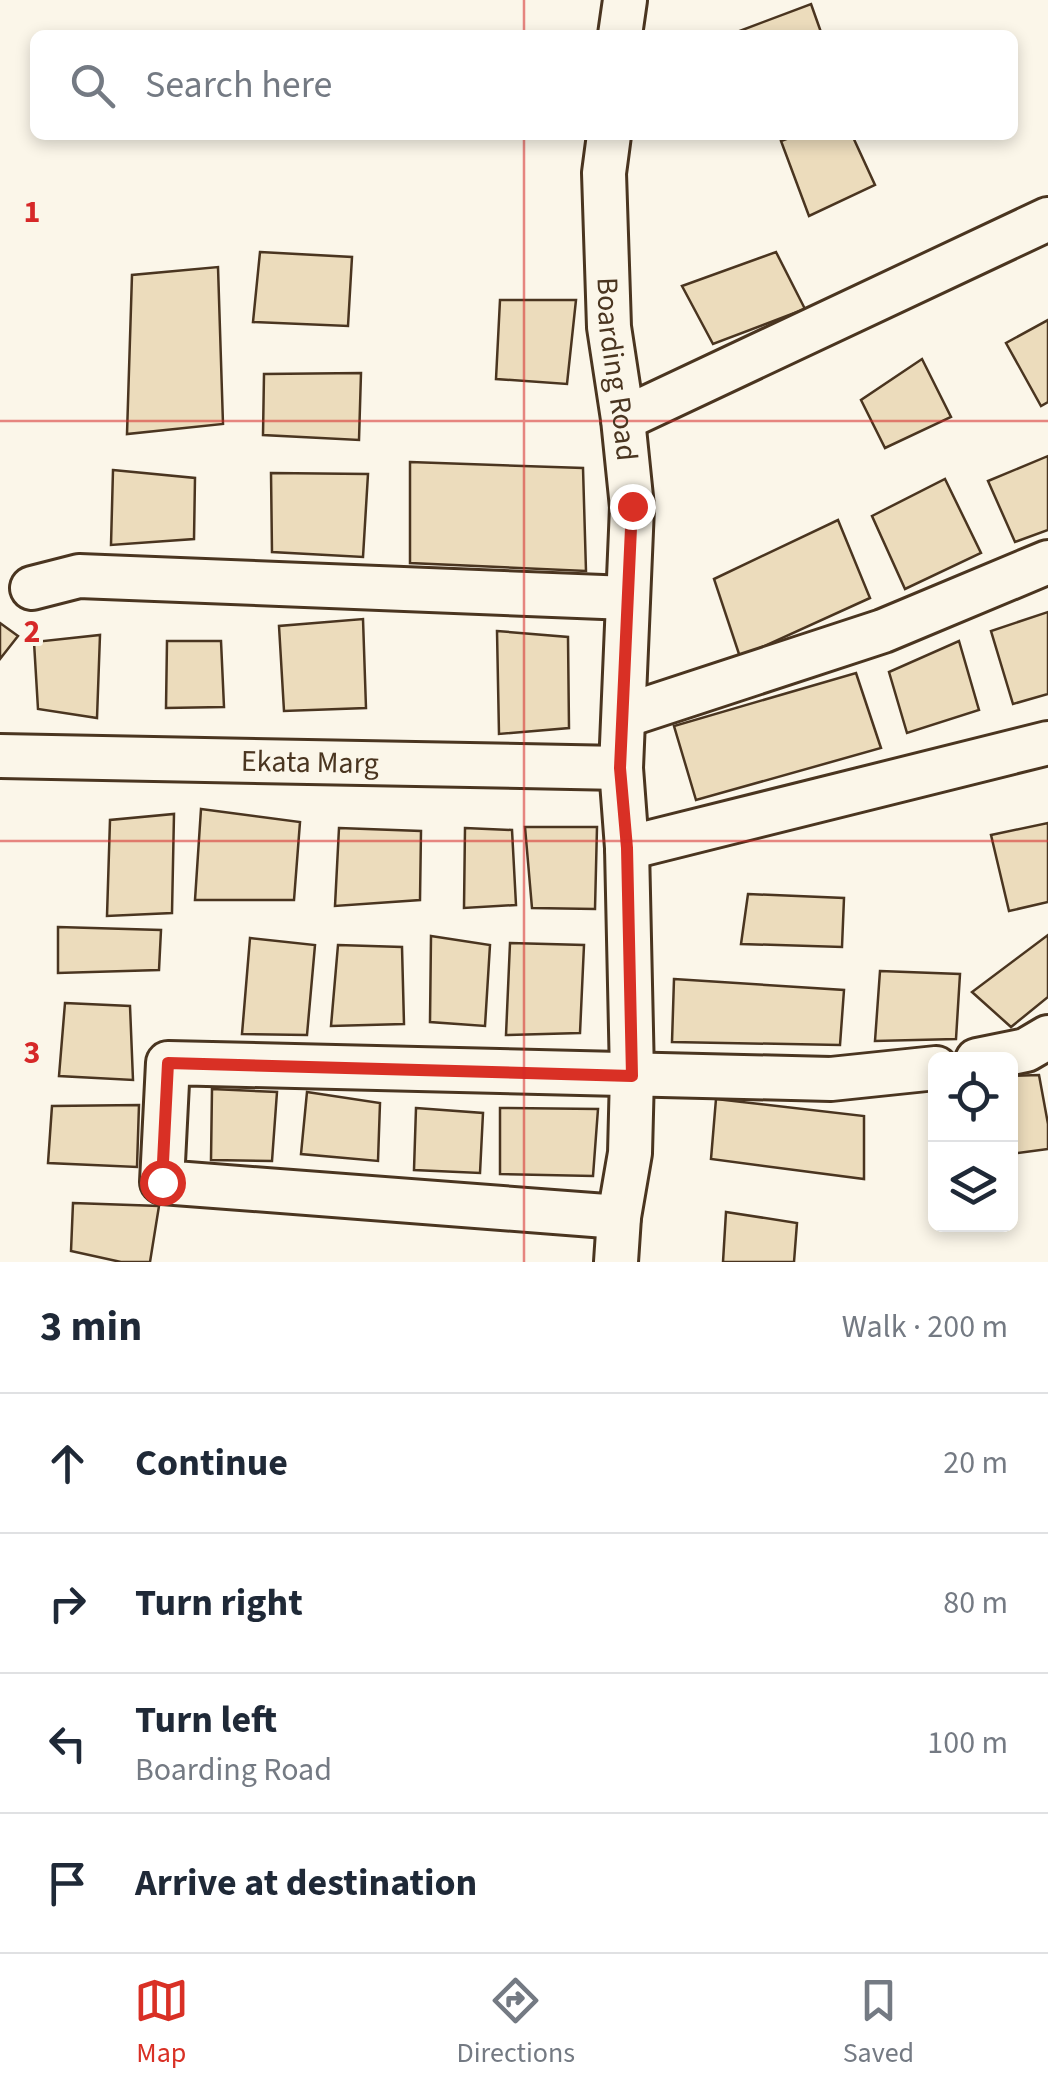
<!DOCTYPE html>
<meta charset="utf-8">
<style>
body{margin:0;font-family:"Source Sans 3",sans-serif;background:#f6f6f7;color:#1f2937}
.controls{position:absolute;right:30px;bottom:30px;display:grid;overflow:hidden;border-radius:15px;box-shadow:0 5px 15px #0003}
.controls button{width:90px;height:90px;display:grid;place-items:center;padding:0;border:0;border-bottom:2px solid #e0e1e3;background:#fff;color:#1f2937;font:50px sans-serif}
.stop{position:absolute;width:30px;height:30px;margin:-22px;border:8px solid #d93025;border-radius:50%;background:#fff}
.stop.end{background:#d93025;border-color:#fff;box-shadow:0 2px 10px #0008}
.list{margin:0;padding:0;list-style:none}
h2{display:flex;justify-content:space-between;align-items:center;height:130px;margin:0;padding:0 40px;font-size:42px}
h2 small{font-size:32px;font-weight:400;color:#747a83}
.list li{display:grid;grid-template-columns:65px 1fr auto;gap:30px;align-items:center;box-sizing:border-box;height:140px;padding:0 40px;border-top:2px solid #e0e1e3}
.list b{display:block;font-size:38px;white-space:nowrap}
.list p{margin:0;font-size:32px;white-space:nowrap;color:#747a83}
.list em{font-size:32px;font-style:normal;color:#747a83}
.icon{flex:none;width:55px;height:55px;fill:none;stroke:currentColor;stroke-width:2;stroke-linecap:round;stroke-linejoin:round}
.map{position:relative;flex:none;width:1048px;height:1262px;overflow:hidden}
.search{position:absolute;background:#fff;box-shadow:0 5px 15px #0003;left:30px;right:30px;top:30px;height:110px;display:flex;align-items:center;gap:25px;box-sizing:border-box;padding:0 35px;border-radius:15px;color:#747a83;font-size:38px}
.sheet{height:690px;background:#fff}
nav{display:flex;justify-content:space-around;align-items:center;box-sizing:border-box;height:140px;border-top:2px solid #e0e1e3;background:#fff;font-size:28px;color:#747a83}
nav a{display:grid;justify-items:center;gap:5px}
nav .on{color:#d93025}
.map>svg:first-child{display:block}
.building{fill:#ecdcbc;stroke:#4a3520;stroke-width:2.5}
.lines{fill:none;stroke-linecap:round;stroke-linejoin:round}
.minor-casing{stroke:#4a3520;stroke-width:48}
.minor{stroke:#fbf6e9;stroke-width:42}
.route{stroke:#d93025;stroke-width:12}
.grid{fill:none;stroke:#d62828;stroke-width:2.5;stroke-opacity:0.55}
.labels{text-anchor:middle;stroke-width:8;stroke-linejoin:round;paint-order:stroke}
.street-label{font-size:30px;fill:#4a3520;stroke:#fbf6e9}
.grid-label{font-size:32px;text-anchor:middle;font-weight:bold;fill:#d62828;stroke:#fbf6e9;stroke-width:8;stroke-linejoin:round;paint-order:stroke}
</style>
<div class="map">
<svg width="1048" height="1262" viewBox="0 0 1048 1262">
<rect width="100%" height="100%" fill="#fbf6e9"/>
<g class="building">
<path d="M 811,4 L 822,35 L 729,35 Z"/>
<path d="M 797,135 L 852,135 L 875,185 L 809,216 L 781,141 Z"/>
<path d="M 260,252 L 352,257 L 348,326 L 253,322 Z"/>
<path d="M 776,252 L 805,309 L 713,344 L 682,286 Z"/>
<path d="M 218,267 L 223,424 L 127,434 L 132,275 Z"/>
<path d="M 500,300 L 576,300 L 567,384 L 496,379 Z"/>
<path d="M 1048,320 L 1048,402 L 1041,406 L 1006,343 Z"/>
<path d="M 922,359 L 951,417 L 885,448 L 861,400 Z"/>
<path d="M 361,373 L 359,440 L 263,435 L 264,374 Z"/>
<path d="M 1048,456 L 1048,530 L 1015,542 L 988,481 Z"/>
<path d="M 410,462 L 583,468 L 586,571 L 410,563 Z"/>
<path d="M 113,470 L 195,478 L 194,539 L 111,545 Z"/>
<path d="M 271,473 L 368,474 L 363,557 L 272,552 Z"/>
<path d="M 945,479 L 981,553 L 905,589 L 872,516 Z"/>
<path d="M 838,520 L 870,598 L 740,657 L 714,579 Z"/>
<path d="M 1048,612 L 1048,694 L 1013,704 L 991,631 Z"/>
<path d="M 363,619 L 366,708 L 284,711 L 279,626 Z"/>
<path d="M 0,623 L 18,636 L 0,659 Z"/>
<path d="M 497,631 L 568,637 L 569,728 L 499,734 Z"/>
<path d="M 100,635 L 97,718 L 38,709 L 34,642 Z"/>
<path d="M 167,641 L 221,641 L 224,707 L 166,708 Z"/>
<path d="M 959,641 L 979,710 L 907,733 L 889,672 Z"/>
<path d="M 856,673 L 881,748 L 696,800 L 674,726 Z"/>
<path d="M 201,809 L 300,822 L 294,900 L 195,900 Z"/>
<path d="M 174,814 L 172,913 L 107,916 L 110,820 Z"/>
<path d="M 1048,823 L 1048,902 L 1009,911 L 991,835 Z"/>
<path d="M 525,827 L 597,827 L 595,909 L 532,908 Z"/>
<path d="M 339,828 L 421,831 L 420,900 L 335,906 Z"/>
<path d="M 465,828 L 512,830 L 516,905 L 464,908 Z"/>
<path d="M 748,894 L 844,898 L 842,947 L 741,944 Z"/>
<path d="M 58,927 L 161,930 L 159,970 L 58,973 Z"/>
<path d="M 1048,935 L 1048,997 L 1011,1027 L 972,992 Z"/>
<path d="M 431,936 L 490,945 L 485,1026 L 430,1022 Z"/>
<path d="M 250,938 L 315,945 L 307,1035 L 242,1034 Z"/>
<path d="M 510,943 L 584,945 L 580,1033 L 506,1035 Z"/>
<path d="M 338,945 L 402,947 L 404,1024 L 331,1026 Z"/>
<path d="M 880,971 L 960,974 L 956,1039 L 875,1041 Z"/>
<path d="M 674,979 L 844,990 L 840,1045 L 672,1042 Z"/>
<path d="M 65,1003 L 130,1006 L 133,1080 L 59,1076 Z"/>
<path d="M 1039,1075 L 1048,1124 L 1048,1149 L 1010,1154 L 1010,1076 Z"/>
<path d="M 212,1089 L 277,1092 L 272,1161 L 211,1160 Z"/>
<path d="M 307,1092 L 380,1103 L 378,1161 L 301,1154 Z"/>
<path d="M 716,1099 L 864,1116 L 864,1179 L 711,1159 Z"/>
<path d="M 139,1105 L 137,1167 L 48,1163 L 52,1106 Z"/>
<path d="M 416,1108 L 483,1113 L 480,1173 L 414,1170 Z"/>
<path d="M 500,1108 L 598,1109 L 593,1176 L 500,1174 Z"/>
<path d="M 73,1203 L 159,1206 L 150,1262 L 121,1262 L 71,1251 Z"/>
<path d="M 726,1212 L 797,1223 L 794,1262 L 723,1262 Z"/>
</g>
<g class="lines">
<g class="minor-casing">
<g id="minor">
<path d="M 620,35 L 625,0"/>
<path id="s1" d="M 609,135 L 604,173 L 609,327 L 623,419 L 632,507 L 621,768 L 627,848 L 632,1075 L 630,1153 L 619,1217 L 616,1262"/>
<path d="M 623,419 L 1048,219"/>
<path d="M 32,588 L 79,576 L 628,598"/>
<path d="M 624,716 L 883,631 L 1048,562"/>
<path id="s2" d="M 0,756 L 621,768"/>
<path d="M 627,848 L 1048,743"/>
<path d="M 977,1060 L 1026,1050 L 1048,1037"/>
<path d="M 619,1217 L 162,1182 L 168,1063 L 831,1079 L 936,1068"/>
</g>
</g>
<use href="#minor" class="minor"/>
</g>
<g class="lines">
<path class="route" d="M 162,1182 L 168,1063 L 632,1076 L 627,848 L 620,768 L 632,506"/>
</g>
<path class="grid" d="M 524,0 L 524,35M 524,135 L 524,1262M 0,421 L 1048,421M 0,841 L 1048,841"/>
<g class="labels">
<g class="street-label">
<text dy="10" stroke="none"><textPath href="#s1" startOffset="235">Boarding Road</textPath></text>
<text dy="10" stroke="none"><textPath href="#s2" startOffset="310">Ekata Marg</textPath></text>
</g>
</g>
<g class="grid-label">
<text x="32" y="222">1</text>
<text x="32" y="642">2</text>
<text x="32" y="1063">3</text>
</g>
</svg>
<div class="controls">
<button><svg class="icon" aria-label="locate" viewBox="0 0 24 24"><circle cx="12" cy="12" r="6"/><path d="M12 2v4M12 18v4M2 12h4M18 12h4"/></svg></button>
<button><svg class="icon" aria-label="layers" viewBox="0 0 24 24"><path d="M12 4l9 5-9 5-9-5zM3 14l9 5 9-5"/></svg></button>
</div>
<div class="stop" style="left:162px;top:1182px"></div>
<div class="stop end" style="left:632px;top:506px"></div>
<div class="search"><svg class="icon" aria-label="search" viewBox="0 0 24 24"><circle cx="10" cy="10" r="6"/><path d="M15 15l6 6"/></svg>Search here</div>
</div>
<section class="sheet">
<h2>3 min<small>Walk · 200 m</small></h2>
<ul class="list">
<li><svg class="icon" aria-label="ahead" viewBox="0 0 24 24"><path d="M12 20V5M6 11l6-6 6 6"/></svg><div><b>Continue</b></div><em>20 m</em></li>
<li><svg class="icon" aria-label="right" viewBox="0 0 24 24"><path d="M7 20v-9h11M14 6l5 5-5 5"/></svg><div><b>Turn right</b></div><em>80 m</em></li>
<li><svg class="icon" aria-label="left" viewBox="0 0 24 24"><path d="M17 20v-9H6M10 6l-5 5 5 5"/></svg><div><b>Turn left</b><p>Boarding Road</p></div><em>100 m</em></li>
<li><svg class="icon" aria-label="arrive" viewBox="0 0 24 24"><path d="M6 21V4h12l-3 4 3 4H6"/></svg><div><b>Arrive at destination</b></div></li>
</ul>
</section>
<nav>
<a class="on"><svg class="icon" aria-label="map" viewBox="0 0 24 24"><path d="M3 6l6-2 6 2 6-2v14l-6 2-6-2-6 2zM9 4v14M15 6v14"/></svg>Map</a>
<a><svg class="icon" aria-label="directions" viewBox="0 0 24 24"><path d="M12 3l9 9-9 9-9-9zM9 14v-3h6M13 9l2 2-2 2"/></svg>Directions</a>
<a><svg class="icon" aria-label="saved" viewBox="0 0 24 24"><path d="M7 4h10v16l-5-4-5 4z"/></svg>Saved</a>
</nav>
